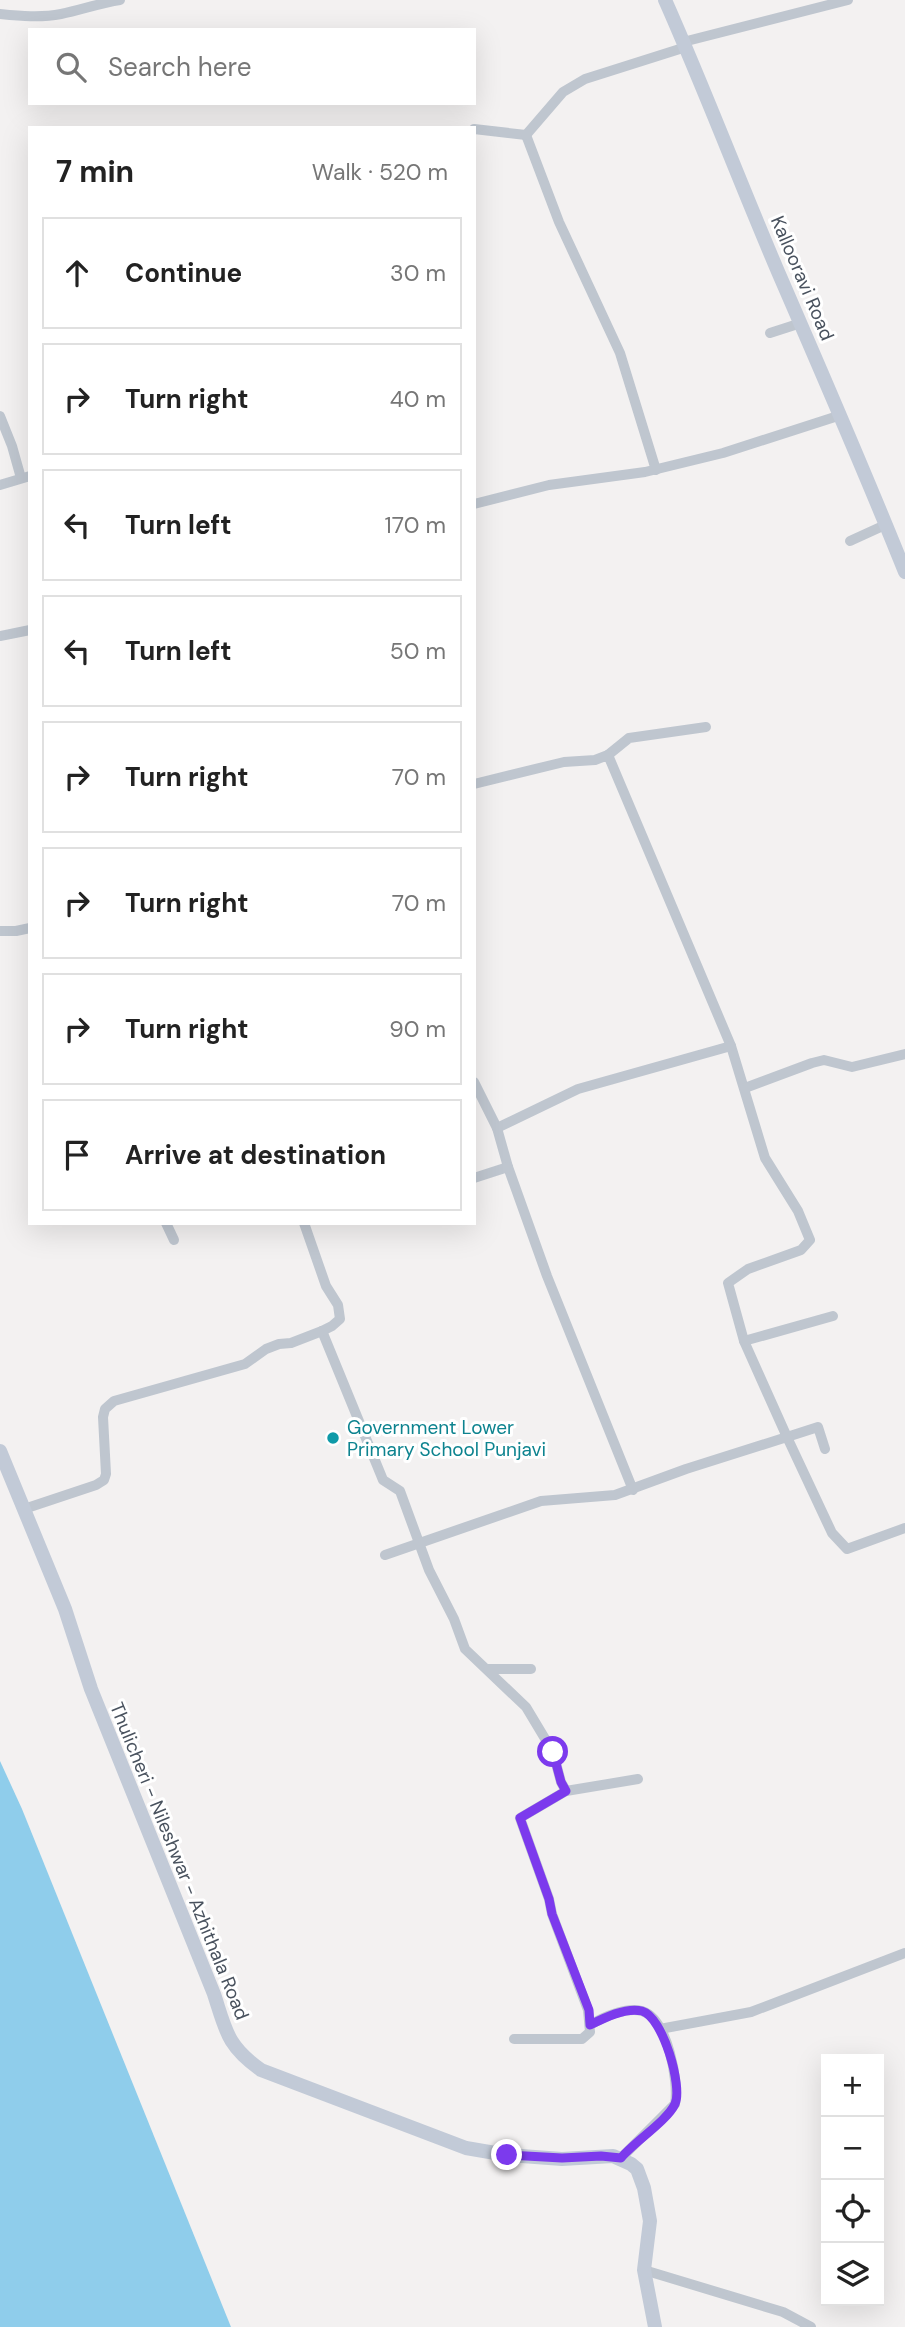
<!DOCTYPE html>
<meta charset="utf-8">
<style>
body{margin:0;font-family:"DM Sans",sans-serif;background:#f6f6f6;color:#222}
.controls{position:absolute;right:21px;bottom:21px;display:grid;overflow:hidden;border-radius:0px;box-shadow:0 7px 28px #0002}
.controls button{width:63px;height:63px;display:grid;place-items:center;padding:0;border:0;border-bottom:2px solid #e0e0e0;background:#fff;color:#222;font:35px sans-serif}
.stop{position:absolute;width:21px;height:21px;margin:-16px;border:5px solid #7c3aed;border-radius:50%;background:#fff}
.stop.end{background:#7c3aed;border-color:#fff;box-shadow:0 2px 7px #0008}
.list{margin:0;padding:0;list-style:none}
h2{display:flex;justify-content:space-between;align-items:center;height:91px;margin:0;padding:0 28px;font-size:30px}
h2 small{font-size:23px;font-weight:400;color:#767676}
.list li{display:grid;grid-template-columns:46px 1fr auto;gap:21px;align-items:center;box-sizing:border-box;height:112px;margin:0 14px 14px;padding:0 14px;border:2px solid #e0e0e0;border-radius:0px}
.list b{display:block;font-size:26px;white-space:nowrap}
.list em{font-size:23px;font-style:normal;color:#767676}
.icon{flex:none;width:38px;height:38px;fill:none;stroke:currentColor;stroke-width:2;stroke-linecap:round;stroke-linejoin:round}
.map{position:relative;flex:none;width:905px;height:2327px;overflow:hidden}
.search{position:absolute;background:#fff;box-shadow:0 7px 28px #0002;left:28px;top:28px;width:448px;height:77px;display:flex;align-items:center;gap:18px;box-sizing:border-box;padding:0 24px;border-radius:0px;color:#767676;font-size:26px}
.panel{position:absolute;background:#fff;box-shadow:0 7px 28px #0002;left:28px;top:126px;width:448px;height:1099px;border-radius:0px}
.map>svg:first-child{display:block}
.water{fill:#8fcdeb}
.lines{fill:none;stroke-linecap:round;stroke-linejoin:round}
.minor{stroke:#bfc6cf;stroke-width:10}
.secondary{stroke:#c2cad7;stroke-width:14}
.route{stroke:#7c3aed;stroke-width:9}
.culture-dot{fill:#0f9aa8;stroke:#fff;stroke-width:2.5}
.labels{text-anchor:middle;stroke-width:6;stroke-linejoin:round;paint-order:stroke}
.street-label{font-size:19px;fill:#49525e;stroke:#fff}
.culture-label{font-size:19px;fill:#0d838f;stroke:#fff;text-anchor:start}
</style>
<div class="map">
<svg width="905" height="2327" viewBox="0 0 905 2327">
<rect width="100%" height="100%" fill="#f3f1f1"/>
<path class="water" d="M 0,1761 L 22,1809 L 231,2327 L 0,2327 Z"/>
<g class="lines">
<g class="minor">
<path d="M 0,14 C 20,16 41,18 61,14 C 81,10 100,3 120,0"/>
<path d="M 683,42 L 848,0"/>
<path d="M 474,129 L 526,135"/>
<path d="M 526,135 L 559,222 L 620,353 L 656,470"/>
<path d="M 526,135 L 563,92 L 585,79 L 686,47"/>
<path d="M 770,333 L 801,323"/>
<path d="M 0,416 L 12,446 L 21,478"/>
<path d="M 0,485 L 30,476"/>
<path d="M 474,504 L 549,485 L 645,472 L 723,453 L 841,415"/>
<path d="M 850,541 L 885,525"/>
<path d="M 0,636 L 30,630"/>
<path d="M 608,755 L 629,738 L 706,727"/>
<path d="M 474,784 L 564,762 L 595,760 L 608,755 L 731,1046 L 765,1158 L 798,1211 L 810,1240 L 801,1250 L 748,1269 L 728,1283 L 744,1341 L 787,1437 L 818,1427 L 825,1449"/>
<path d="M 0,931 L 16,931 L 30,928"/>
<path d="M 474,1082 L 497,1128 L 508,1167 L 547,1276 L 633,1490"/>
<path d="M 745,1088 L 812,1063 L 824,1060 L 852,1067 L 905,1054"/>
<path d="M 497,1128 L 578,1089 L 731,1046"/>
<path d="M 474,1178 L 508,1167"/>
<path d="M 166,1223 L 174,1240"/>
<path d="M 322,1331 L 383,1480 L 400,1491 L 429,1570 L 454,1619 L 465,1649 L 526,1707 L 553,1752 L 561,1782 L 566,1791 L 638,1779"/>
<path d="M 744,1341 L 833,1316"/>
<path d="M 24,1509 L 96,1485 L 104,1480 L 106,1474 L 103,1417 L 105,1409 L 114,1401 L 245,1364 L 266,1349 L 279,1344 L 291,1343 L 322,1331 L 332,1326 L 340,1319 L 338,1305 L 326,1286 L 304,1223"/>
<path d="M 385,1555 L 541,1501 L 615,1495 L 686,1469 L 787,1437 L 832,1533 L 847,1549 L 905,1528"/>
<path d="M 488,1669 L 531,1669"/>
<path d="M 590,2025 C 604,2017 625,2007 642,2011 C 668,2019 679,2082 675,2104 L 621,2158"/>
<path d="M 660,2029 L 751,2012 L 905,1953"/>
<path d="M 514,2039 L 582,2039 L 590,2032 L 588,2010 L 552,1914 L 549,1899 L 520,1818 L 566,1791"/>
<path d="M 644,2270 L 783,2312 L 811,2327"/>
</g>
<g class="secondary">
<path d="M 665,0 C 705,90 740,183 779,274 C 822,373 865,472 905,572"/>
<path d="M 0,1451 L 65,1609 L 91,1689 L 214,1994 C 226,2031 227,2046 261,2070 L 466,2148 L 507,2155 L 562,2159 L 613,2156 L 631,2164 L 637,2169 L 644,2188 L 650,2221 L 644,2270 L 655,2327"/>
</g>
</g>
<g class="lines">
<path class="route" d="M 507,2155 L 562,2158 L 601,2156 L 621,2158 C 634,2142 667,2121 675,2104 C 683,2087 663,2017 642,2011 C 626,2007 604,2018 590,2025 L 589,2010 L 552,1914 L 549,1899 L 520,1818 L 566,1791 L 561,1782 L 553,1752"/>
</g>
<circle class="culture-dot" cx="333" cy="1438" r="7"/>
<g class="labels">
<g class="street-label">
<text transform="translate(803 278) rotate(67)" y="7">Kallooravi Road</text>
<text transform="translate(180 1861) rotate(68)" y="7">Thulicheri - Nileshwar - Azhithala Road</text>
</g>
<g class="culture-label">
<text x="347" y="1434">Government Lower<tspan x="347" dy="22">Primary School Punjavi</tspan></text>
</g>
</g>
</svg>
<div class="controls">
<button>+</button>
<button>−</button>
<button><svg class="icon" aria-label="locate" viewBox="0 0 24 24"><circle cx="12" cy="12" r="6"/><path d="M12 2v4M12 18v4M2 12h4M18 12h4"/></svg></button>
<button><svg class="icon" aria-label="layers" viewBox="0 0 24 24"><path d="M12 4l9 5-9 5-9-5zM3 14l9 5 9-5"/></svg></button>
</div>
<div class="stop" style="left:553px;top:1752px"></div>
<div class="stop end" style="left:507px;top:2155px"></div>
<div class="search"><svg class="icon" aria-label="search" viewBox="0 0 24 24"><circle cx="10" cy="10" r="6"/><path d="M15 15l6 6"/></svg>Search here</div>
<section class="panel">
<h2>7 min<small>Walk · 520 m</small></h2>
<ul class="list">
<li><svg class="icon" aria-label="ahead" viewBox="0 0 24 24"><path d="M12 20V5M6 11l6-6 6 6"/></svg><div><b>Continue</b></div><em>30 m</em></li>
<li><svg class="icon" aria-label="right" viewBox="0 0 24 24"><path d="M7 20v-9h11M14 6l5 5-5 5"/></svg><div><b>Turn right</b></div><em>40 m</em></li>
<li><svg class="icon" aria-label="left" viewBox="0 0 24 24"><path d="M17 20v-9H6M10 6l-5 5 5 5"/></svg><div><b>Turn left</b></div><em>170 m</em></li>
<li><svg class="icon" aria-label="left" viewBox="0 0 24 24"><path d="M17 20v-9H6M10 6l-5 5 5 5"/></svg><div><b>Turn left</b></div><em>50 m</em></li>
<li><svg class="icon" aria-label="right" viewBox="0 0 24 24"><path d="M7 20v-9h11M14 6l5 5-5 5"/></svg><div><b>Turn right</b></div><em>70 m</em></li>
<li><svg class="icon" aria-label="right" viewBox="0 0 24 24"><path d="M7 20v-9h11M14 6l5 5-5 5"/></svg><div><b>Turn right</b></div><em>70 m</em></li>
<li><svg class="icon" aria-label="right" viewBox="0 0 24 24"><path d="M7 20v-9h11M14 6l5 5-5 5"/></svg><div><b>Turn right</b></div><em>90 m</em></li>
<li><svg class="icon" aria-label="arrive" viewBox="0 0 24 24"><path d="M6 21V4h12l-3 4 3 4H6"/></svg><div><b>Arrive at destination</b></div></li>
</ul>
</section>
</div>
